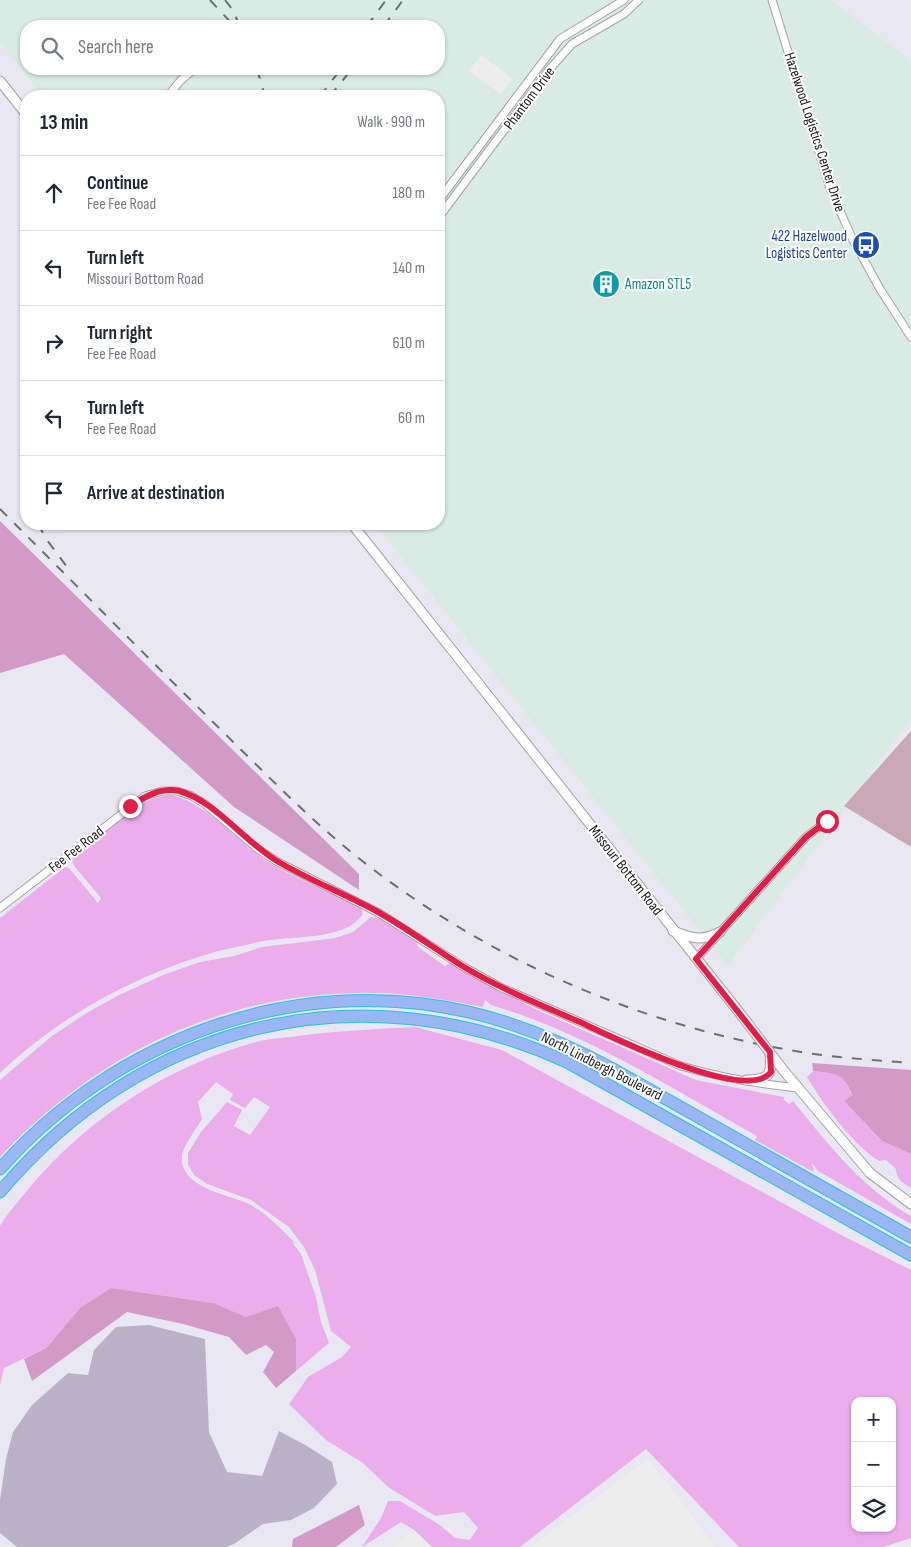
<!DOCTYPE html>
<meta charset="utf-8">
<style>
body{margin:0;font-family:"Sofia Sans Condensed",sans-serif;background:#f6f6f7;color:#1f2937}
.controls{position:absolute;right:15px;bottom:15px;display:grid;overflow:hidden;border-radius:10px;box-shadow:0 1px 4px #0004}
.controls button{width:45px;height:45px;display:grid;place-items:center;padding:0;border:0;border-bottom:1px solid #e0e1e3;background:#fff;color:#1f2937;font:25px sans-serif}
.stop{position:absolute;width:15px;height:15px;margin:-11px;border:4px solid #e11d48;border-radius:50%;background:#fff}
.stop.end{background:#e11d48;border-color:#fff;box-shadow:0 1px 5px #0008}
.list{margin:0;padding:0;list-style:none}
h2{display:flex;justify-content:space-between;align-items:center;height:65px;margin:0;padding:0 20px;font-size:21px}
h2 small{font-size:16px;font-weight:400;color:#747a83}
.list li{display:grid;grid-template-columns:32px 1fr auto;gap:15px;align-items:center;box-sizing:border-box;height:75px;padding:0 20px;border-top:1px solid #e0e1e3}
.list b{display:block;font-size:19px;white-space:nowrap}
.list p{margin:0;font-size:16px;white-space:nowrap;color:#747a83}
.list em{font-size:16px;font-style:normal;color:#747a83}
.icon{flex:none;width:28px;height:28px;fill:none;stroke:currentColor;stroke-width:2;stroke-linecap:round;stroke-linejoin:round}
.map{position:relative;flex:none;width:911px;height:1547px;overflow:hidden}
.search{position:absolute;background:#fff;box-shadow:0 1px 4px #0004;left:20px;top:20px;width:425px;height:55px;display:flex;align-items:center;gap:12px;box-sizing:border-box;padding:0 18px;border-radius:20px;color:#747a83;font-size:19px}
.panel{position:absolute;background:#fff;box-shadow:0 1px 4px #0004;left:20px;top:90px;width:425px;height:440px;border-radius:20px}
.map>svg:first-child{display:block}
.industrial{fill:#d9ebe5;fill-rule:evenodd}
.construction{fill:#bcb2c7}
.grass{fill:#ecadec;fill-rule:evenodd}
.forest{fill:#d29bc7}
.cemetery{fill:#cba8b5}
.parking{fill:#ededed}
.lines{fill:none;stroke-linecap:round;stroke-linejoin:round}
.minor-casing{stroke:#a2a2a2;stroke-width:9}
.tertiary-casing{stroke:#a2a2a2;stroke-width:11}
.trunk-casing{stroke:#24c4e0;stroke-width:13}
.minor{stroke:#fff;stroke-width:7}
.tertiary{stroke:#fff;stroke-width:9}
.trunk{stroke:#9ab7f4;stroke-width:11}
.rail{stroke:#6f6f6f;stroke-width:2;stroke-dasharray:10 10;stroke-linecap:butt}
.tertiary-bridge-casing{stroke:#a2a2a2;stroke-width:11;stroke-linecap:butt}
.tertiary-bridge{stroke:#fff;stroke-width:9}
.route{stroke:#e11d48;stroke-width:6}
.labels{text-anchor:middle;stroke-width:4;stroke-linejoin:round;paint-order:stroke}
.street-label{font-size:15px;fill:#212121;stroke:#fff}
.transit-label{font-size:15px;fill:#164399;stroke:#fff;text-anchor:end}
.culture-label{font-size:15px;fill:#0d838f;stroke:#fff;text-anchor:start}
</style>
<div class="map">
<svg width="911" height="1547" viewBox="0 0 911 1547">
<rect width="100%" height="100%" fill="#e9e8f2"/>
<path class="industrial" d="M 0,0 L 831,0 L 911,61 L 911,720 L 728,966 L 375,524 L 439,524 L 439,96 L 42,96 L 0,42 ZM 26,26 L 439,26 L 439,69 L 26,69 Z"/>
<path class="construction" d="M 149,1325 L 205,1339 L 209,1432 L 227,1472 L 262,1476 L 279,1431 L 307,1446 L 332,1462 L 337,1484 L 314,1508 L 291,1520 L 263,1524 L 234,1544 L 226,1547 L 17,1547 L 0,1533 L 0,1500 L 6,1459 L 13,1432 L 32,1405 L 68,1373 L 88,1375 L 94,1350 L 116,1327 Z"/>
<g class="grass">
<path d="M 170,795 C 204,800 238,843 268,862 C 298,880 331,892 361,908 L 363,914 C 345,942 288,935 259,942 C 245,945 231,948 218,951 C 137,974 61,1015 0,1073 L 0,918 L 65,867 L 69,868 L 98,903 L 101,898 L 75,867 L 71,859 C 100,834 130,800 170,795 Z"/>
<path d="M 371,917 L 380,918 L 416,940 L 418,947 L 445,966 L 450,963 L 535,1009 L 680,1073 L 696,1080 L 784,1097 L 784,1100 L 789,1104 L 793,1101 C 829,1145 861,1187 911,1216 L 911,1224 L 818,1171 L 812,1163 L 814,1172 L 755,1140 L 757,1136 C 671,1088 586,1033 491,1005 L 485,1000 L 483,1007 C 446,1000 409,993 371,993 C 226,991 97,1053 0,1157 L 0,1080 L 52,1036 L 85,1014 L 117,996 L 163,975 L 200,962 L 234,956 L 262,947 L 335,938 L 353,932 Z"/>
<path d="M 415,1027 L 502,1050 L 843,1236 L 911,1270 L 911,1538 L 883,1547 L 739,1547 L 646,1449 L 520,1547 L 432,1547 L 414,1530 L 401,1522 L 362,1547 L 381,1518 L 388,1501 L 400,1501 L 440,1525 L 455,1538 L 470,1540 L 478,1528 L 464,1512 L 435,1516 L 388,1487 L 363,1463 L 326,1440 L 289,1404 L 308,1377 L 342,1357 L 351,1347 L 331,1331 L 315,1270 L 304,1247 L 289,1227 L 251,1200 L 207,1184 L 194,1175 L 188,1165 L 188,1153 L 201,1132 L 227,1102 L 242,1110 L 234,1126 L 250,1135 L 270,1107 L 254,1097 L 245,1108 L 230,1100 L 233,1094 L 216,1082 L 198,1102 L 202,1119 C 197,1128 183,1146 182,1156 C 179,1188 228,1194 249,1204 C 267,1214 282,1229 296,1244 L 292,1242 L 301,1254 L 316,1297 L 321,1322 L 329,1343 L 296,1371 L 296,1339 L 214,1303 L 111,1288 L 81,1307 L 46,1348 L 4,1368 L 0,1385 L 0,1226 C 8,1212 20,1200 30,1187 C 89,1117 171,1064 260,1041 C 272,1038 285,1038 297,1036 C 336,1031 375,1029 415,1027 ZM 855,1401 L 892,1401 L 892,1528 L 855,1528 Z"/>
<path d="M 813,1071 C 838,1074 842,1071 852,1096 L 844,1101 L 882,1141 L 911,1154 L 911,1188 C 903,1183 896,1179 896,1169 L 886,1160 L 879,1161 C 853,1145 823,1104 807,1077 Z"/>
</g>
<g class="forest">
<path d="M 0,521 L 359,874 L 359,890 L 234,807 L 64,654 L 0,673 Z"/>
<path d="M 812,1063 L 911,1070 L 911,1154 L 882,1141 L 844,1101 L 852,1095 C 843,1072 836,1074 813,1071 Z"/>
<path d="M 111,1288 L 214,1303 L 246,1317 L 278,1306 L 296,1339 L 296,1371 L 276,1388 L 263,1372 L 274,1352 L 266,1345 L 246,1355 L 229,1337 L 183,1324 L 127,1312 L 32,1381 L 24,1359 L 46,1348 L 81,1307 Z"/>
<path d="M 359,1505 L 365,1525 L 336,1547 L 292,1547 L 293,1539 Z"/>
</g>
<path class="cemetery" d="M 911,731 L 911,847 L 844,806 Z"/>
<g class="parking">
<path d="M 481,55 L 513,79 L 501,94 L 469,71 Z"/>
<path d="M 648,1459 L 716,1547 L 531,1547 Z"/>
<path d="M 414,1530 L 432,1547 L 393,1547 Z"/>
</g>
<g class="lines">
<g class="minor-casing">
<g id="minor">
<path d="M 772,0 L 830,188 L 852,238 L 880,289 L 911,337"/>
<path d="M 168,96 L 180,81 L 194,69"/>
<path d="M 439,200 L 560,39 L 624,0"/>
<path d="M 439,217 L 549,70 L 572,44 L 624,14 L 639,0"/>
<path d="M 0,908 L 145,796 L 162,791 L 177,791 L 192,796 L 205,804 L 258,849 L 276,861 L 379,913 L 464,967 L 500,987 L 681,1066 C 719,1077 758,1084 798,1088"/>
<path d="M 696,959 L 806,837 L 827,821"/>
</g>
</g>
<g class="tertiary-casing">
<g id="tertiary">
<path d="M 0,81 L 26,114"/>
<path d="M 352,524 L 739,1012"/>
<path d="M 673,931 C 693,938 700,942 720,932"/>
<path d="M 784,1071 L 870,1173 L 911,1204"/>
<path d="M 746,1080 C 770,1079 772,1076 770,1053"/>
</g>
</g>
<g class="trunk-casing">
<g id="trunk">
<path d="M 0,1169 C 115,1038 297,972 469,1012 C 520,1024 567,1044 613,1069 L 911,1237"/>
<path d="M 0,1192 C 145,1020 362,969 567,1062 L 911,1255"/>
</g>
</g>
<use href="#minor" class="minor"/>
<use href="#tertiary" class="tertiary"/>
<use href="#trunk" class="trunk"/>
<g class="rail">
<path d="M 210,0 L 234,26"/>
<path d="M 225,0 L 232,9 L 240,26"/>
<path d="M 367,26 L 386,0"/>
<path d="M 384,26 L 403,0"/>
<path d="M 257,69 L 265,96"/>
<path d="M 320,96 L 341,69"/>
<path d="M 330,96 L 352,69"/>
<path d="M 0,509 C 72,581 143,653 215,724 C 261,769 306,816 356,856 C 484,958 640,1026 801,1052 C 837,1058 875,1060 911,1063"/>
<path d="M 38,524 L 47,540 L 70,571"/>
</g>
<g class="tertiary-bridge-casing">
<path id="tertiary-bridge" d="M 739,1012 L 784,1071"/>
</g>
<use href="#tertiary-bridge" class="tertiary-bridge"/>
</g>
<g class="lines">
<path class="route" d="M 130,806 C 144,797 161,787 179,791 C 214,800 245,842 277,861 C 309,880 345,894 378,912 C 408,929 435,949 464,967 C 501,989 541,1005 580,1022 C 610,1036 747,1104 771,1072 L 770,1052 L 696,959 L 806,837 L 827,821"/>
</g>
<defs>
<g id="bus-disc" transform="scale(1.4375)"><circle r="9.5" fill="#1a4fb4" stroke="#fff"/><path d="M-5-6H5V4H4V6H2V4H-2V6H-4V4H-5ZM-3.5-4V0h7V-4ZM-3.5 1.2v1.5H-2V1.2ZM2 1.2v1.5H3.5V1.2Z" fill="#fff"/></g>
<g id="building-disc" transform="scale(1.4375)"><circle r="9.5" fill="#0f9aa8" stroke="#fff"/><path d="M-4-6H4V6H1V3H-1V6H-4ZM-2.5-4.3h1.7v1.8h-1.7ZM.8-4.3h1.7v1.8H.8ZM-2.5-1h1.7V.8h-1.7ZM.8-1h1.7V.8H.8Z" fill="#fff"/></g>
</defs>
<g fill-rule="evenodd">
<use href="#bus-disc" x="866" y="245"/>
<use href="#building-disc" x="606" y="284"/>
</g>
<g class="labels">
<g class="street-label">
<text transform="translate(529 98) rotate(-53)" y="5">Phantom Drive</text>
<text transform="translate(815 132) rotate(72)" y="5">Hazelwood Logistics Center Drive</text>
<text transform="translate(76 849) rotate(-38)" y="5">Fee Fee Road</text>
<text transform="translate(626 870) rotate(52)" y="5">Missouri Bottom Road</text>
<text transform="translate(602 1066) rotate(27)" y="5">North Lindbergh Boulevard</text>
</g>
<g class="transit-label">
<text x="847" y="241">422 Hazelwood<tspan x="847" dy="17">Logistics Center</tspan></text>
</g>
<g class="culture-label">
<text x="625" y="289">Amazon STL5</text>
</g>
</g>
</svg>
<div class="controls">
<button>+</button>
<button>−</button>
<button><svg class="icon" aria-label="layers" viewBox="0 0 24 24"><path d="M12 4l9 5-9 5-9-5zM3 14l9 5 9-5"/></svg></button>
</div>
<div class="stop" style="left:827px;top:821px"></div>
<div class="stop end" style="left:130px;top:806px"></div>
<div class="search"><svg class="icon" aria-label="search" viewBox="0 0 24 24"><circle cx="10" cy="10" r="6"/><path d="M15 15l6 6"/></svg>Search here</div>
<section class="panel">
<h2>13 min<small>Walk · 990 m</small></h2>
<ul class="list">
<li><svg class="icon" aria-label="ahead" viewBox="0 0 24 24"><path d="M12 20V5M6 11l6-6 6 6"/></svg><div><b>Continue</b><p>Fee Fee Road</p></div><em>180 m</em></li>
<li><svg class="icon" aria-label="left" viewBox="0 0 24 24"><path d="M17 20v-9H6M10 6l-5 5 5 5"/></svg><div><b>Turn left</b><p>Missouri Bottom Road</p></div><em>140 m</em></li>
<li><svg class="icon" aria-label="right" viewBox="0 0 24 24"><path d="M7 20v-9h11M14 6l5 5-5 5"/></svg><div><b>Turn right</b><p>Fee Fee Road</p></div><em>610 m</em></li>
<li><svg class="icon" aria-label="left" viewBox="0 0 24 24"><path d="M17 20v-9H6M10 6l-5 5 5 5"/></svg><div><b>Turn left</b><p>Fee Fee Road</p></div><em>60 m</em></li>
<li><svg class="icon" aria-label="arrive" viewBox="0 0 24 24"><path d="M6 21V4h12l-3 4 3 4H6"/></svg><div><b>Arrive at destination</b></div></li>
</ul>
</section>
</div>
